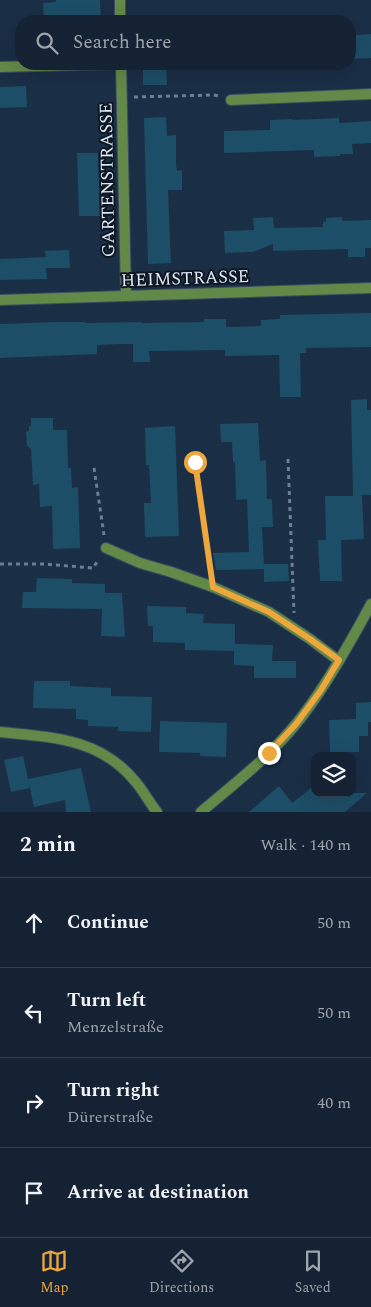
<!DOCTYPE html>
<meta charset="utf-8">
<style>
body{margin:0;font-family:Spectral,serif;background:#212f40;color:#f1f3f6}
.controls{position:absolute;right:15px;bottom:15px;display:grid;overflow:hidden;border-radius:10px;box-shadow:0 5px 20px #0002}
.controls button{width:45px;height:45px;display:grid;place-items:center;padding:0;border:0;border-bottom:1px solid #333f4f;background:#142234;color:#f1f3f6;font:25px sans-serif}
.stop{position:absolute;width:15px;height:15px;margin:-11px;border:4px solid #eea73c;border-radius:50%;background:#fff}
.stop.end{background:#eea73c;border-color:#fff;box-shadow:0 1px 5px #0008}
.list{margin:0;padding:0;list-style:none}
h2{display:flex;justify-content:space-between;align-items:center;height:65px;margin:0;padding:0 20px;font-size:21px}
h2 small{font-size:16px;font-weight:400;color:#9da4ac}
.list li{display:grid;grid-template-columns:32px 1fr auto;gap:15px;align-items:center;box-sizing:border-box;height:90px;padding:0 20px;border-top:1px solid #333f4f}
.list b{display:block;font-size:19px;white-space:nowrap}
.list p{margin:0;font-size:16px;white-space:nowrap;color:#9da4ac}
.list em{font-size:16px;font-style:normal;color:#9da4ac}
.icon{flex:none;width:28px;height:28px;fill:none;stroke:currentColor;stroke-width:2;stroke-linecap:round;stroke-linejoin:round}
.map{position:relative;flex:none;width:371px;height:812px;overflow:hidden}
.search{position:absolute;background:#142234;box-shadow:0 5px 20px #0002;left:15px;right:15px;top:15px;height:55px;display:flex;align-items:center;gap:12px;box-sizing:border-box;padding:0 18px;border-radius:20px;color:#9da4ac;font-size:19px}
.sheet{height:425px;background:#142234}
nav{display:flex;justify-content:space-around;align-items:center;box-sizing:border-box;height:70px;border-top:1px solid #333f4f;background:#142234;font-size:14px;color:#9da4ac}
nav a{display:grid;justify-items:center;gap:2px}
nav .on{color:#eea73c}
.map>svg:first-child{display:block}
.building{fill:#1d4e67}
.lines{fill:none;stroke-linecap:round;stroke-linejoin:round}
.street-casing{stroke:#394c62;stroke-width:12}
.path{stroke:#6d7e92;stroke-width:3;stroke-dasharray:4 4;stroke-linecap:butt}
.street{stroke:#638948;stroke-width:10}
.route{stroke:#eea73c;stroke-width:6}
.labels{text-anchor:middle;stroke-width:4;stroke-linejoin:round;paint-order:stroke}
.street-label{font-size:18px;fill:#dbe8f8;stroke:#0d1621}
</style>
<div class="map">
<svg width="371" height="812" viewBox="0 0 371 812">
<rect width="100%" height="100%" fill="#1a2e46"/>
<g class="building">
<path d="M 56,0 L 100,0 L 101,21 L 44,21 L 43,3 L 56,2 Z"/>
<path d="M 371,34 L 371,58 L 350,59 L 350,42 L 356,42 L 356,35 Z"/>
<path d="M 166,66 L 167,85 L 143,85 L 143,67 Z"/>
<path d="M 26,86 L 27,107 L 0,108 L 0,87 Z"/>
<path d="M 166,117 L 167,136 L 176,135 L 176,163 L 177,171 L 182,170 L 182,190 L 168,190 L 171,263 L 148,264 L 144,118 Z"/>
<path d="M 339,118 L 339,123 L 371,121 L 371,143 L 352,144 L 353,154 L 340,154 L 340,156 L 314,157 L 314,150 L 224,153 L 224,131 L 270,130 L 270,120 L 292,119 L 292,120 Z"/>
<path d="M 77,153 L 98,153 L 100,216 L 79,216 Z"/>
<path d="M 273,217 L 274,228 L 323,227 L 323,222 L 326,222 L 326,218 L 342,217 L 342,221 L 371,220 L 371,248 L 365,248 L 365,257 L 348,257 L 348,249 L 273,251 L 273,244 L 253,252 L 225,253 L 224,231 L 254,230 L 253,218 Z"/>
<path d="M 69,250 L 70,268 L 46,268 L 47,279 L 0,280 L 0,259 L 46,257 L 45,251 Z"/>
<path d="M 371,313 L 371,347 L 306,348 L 306,353 L 300,353 L 301,397 L 280,397 L 279,355 L 225,356 L 225,350 L 149,351 L 150,362 L 133,362 L 133,344 L 119,344 L 97,345 L 97,354 L 0,358 L 0,324 L 58,322 L 85,322 L 85,323 L 141,322 L 141,323 L 204,322 L 204,319 L 226,319 L 226,327 L 261,326 L 261,320 L 280,319 L 280,315 Z"/>
<path d="M 367,399 L 367,410 L 371,410 L 371,495 L 362,495 L 364,539 L 341,540 L 342,581 L 320,581 L 318,540 L 326,540 L 325,496 L 353,496 L 351,400 Z"/>
<path d="M 31,418 L 53,418 L 53,430 L 67,430 L 68,468 L 71,468 L 72,488 L 78,487 L 80,548 L 53,549 L 52,506 L 40,507 L 39,484 L 33,485 L 31,449 L 30,449 L 29,447 L 27,446 L 26,432 L 29,431 L 29,426 L 31,426 Z"/>
<path d="M 258,423 L 260,461 L 266,460 L 267,499 L 272,499 L 273,527 L 262,527 L 264,567 L 264,564 L 288,564 L 289,581 L 264,582 L 264,569 L 216,570 L 213,553 L 249,552 L 247,499 L 236,500 L 235,462 L 233,462 L 232,442 L 221,442 L 220,424 Z"/>
<path d="M 175,426 L 179,536 L 145,537 L 144,503 L 151,503 L 149,465 L 146,465 L 145,428 Z"/>
<path d="M 37,578 L 72,579 L 72,583 L 105,584 L 105,593 L 122,593 L 125,637 L 101,636 L 102,609 L 22,608 L 23,592 L 36,592 Z"/>
<path d="M 147,606 L 186,607 L 186,613 L 204,614 L 203,623 L 235,624 L 235,644 L 273,645 L 272,661 L 296,661 L 296,678 L 254,678 L 254,666 L 234,665 L 234,651 L 185,650 L 185,643 L 153,642 L 153,626 L 148,626 Z"/>
<path d="M 34,681 L 70,681 L 70,686 L 111,688 L 111,696 L 152,697 L 151,732 L 118,731 L 119,727 L 88,726 L 88,720 L 76,719 L 76,709 L 33,708 Z"/>
<path d="M 371,702 L 371,722 L 368,722 L 368,736 L 359,736 L 359,752 L 330,752 L 329,720 L 356,719 L 356,703 Z"/>
<path d="M 160,721 L 227,723 L 226,757 L 200,756 L 200,753 L 159,752 Z"/>
<path d="M 23,756 L 30,788 L 11,792 L 4,760 Z"/>
<path d="M 81,768 L 91,812 L 66,812 L 65,800 L 34,807 L 28,779 Z"/>
<path d="M 315,785 L 315,793 L 367,793 L 345,812 L 249,812 L 279,786 L 292,803 Z"/>
</g>
<g class="lines">
<g class="street-casing">
<g id="street">
<path d="M 120,0 L 120,21"/>
<path d="M 121,64 L 126,296"/>
<path d="M 0,67 L 114,64"/>
<path d="M 231,100 L 371,94"/>
<path d="M 0,300 L 371,288"/>
<path d="M 106,548 L 140,563 L 171,572 L 213,587 L 269,612 L 310,639 L 339,661"/>
<path d="M 0,732 C 51,737 99,738 134,780 C 143,790 149,802 157,812"/>
<path d="M 201,812 C 234,784 269,757 296,724 C 314,702 329,678 343,654 C 353,637 362,621 371,604"/>
</g>
</g>
<g class="path">
<path d="M 134,97 L 214,95 L 218,96"/>
<path d="M 288,459 L 294,613"/>
<path d="M 195,462 L 211,572"/>
<path d="M 94,468 L 104,535"/>
<path d="M 0,564 L 44,564 L 93,568 L 99,559"/>
</g>
<use href="#street" class="street"/>
</g>
<g class="lines">
<path class="route" d="M 195,462 L 213,587 L 269,612 L 310,639 L 339,660 L 321,690 L 296,724 L 269,753"/>
</g>
<g class="labels">
<g class="street-label">
<text transform="translate(107 180) rotate(-91)" y="6">GARTENSTRASSE</text>
<text transform="translate(185 278) rotate(-2)" y="6">HEIMSTRASSE</text>
</g>
</g>
</svg>
<div class="controls">
<button><svg class="icon" aria-label="layers" viewBox="0 0 24 24"><path d="M12 4l9 5-9 5-9-5zM3 14l9 5 9-5"/></svg></button>
</div>
<div class="stop" style="left:195px;top:462px"></div>
<div class="stop end" style="left:269px;top:753px"></div>
<div class="search"><svg class="icon" aria-label="search" viewBox="0 0 24 24"><circle cx="10" cy="10" r="6"/><path d="M15 15l6 6"/></svg>Search here</div>
</div>
<section class="sheet">
<h2>2 min<small>Walk · 140 m</small></h2>
<ul class="list">
<li><svg class="icon" aria-label="ahead" viewBox="0 0 24 24"><path d="M12 20V5M6 11l6-6 6 6"/></svg><div><b>Continue</b></div><em>50 m</em></li>
<li><svg class="icon" aria-label="left" viewBox="0 0 24 24"><path d="M17 20v-9H6M10 6l-5 5 5 5"/></svg><div><b>Turn left</b><p>Menzelstraße</p></div><em>50 m</em></li>
<li><svg class="icon" aria-label="right" viewBox="0 0 24 24"><path d="M7 20v-9h11M14 6l5 5-5 5"/></svg><div><b>Turn right</b><p>Dürerstraße</p></div><em>40 m</em></li>
<li><svg class="icon" aria-label="arrive" viewBox="0 0 24 24"><path d="M6 21V4h12l-3 4 3 4H6"/></svg><div><b>Arrive at destination</b></div></li>
</ul>
</section>
<nav>
<a class="on"><svg class="icon" aria-label="map" viewBox="0 0 24 24"><path d="M3 6l6-2 6 2 6-2v14l-6 2-6-2-6 2zM9 4v14M15 6v14"/></svg>Map</a>
<a><svg class="icon" aria-label="directions" viewBox="0 0 24 24"><path d="M12 3l9 9-9 9-9-9zM9 14v-3h6M13 9l2 2-2 2"/></svg>Directions</a>
<a><svg class="icon" aria-label="saved" viewBox="0 0 24 24"><path d="M7 4h10v16l-5-4-5 4z"/></svg>Saved</a>
</nav>
